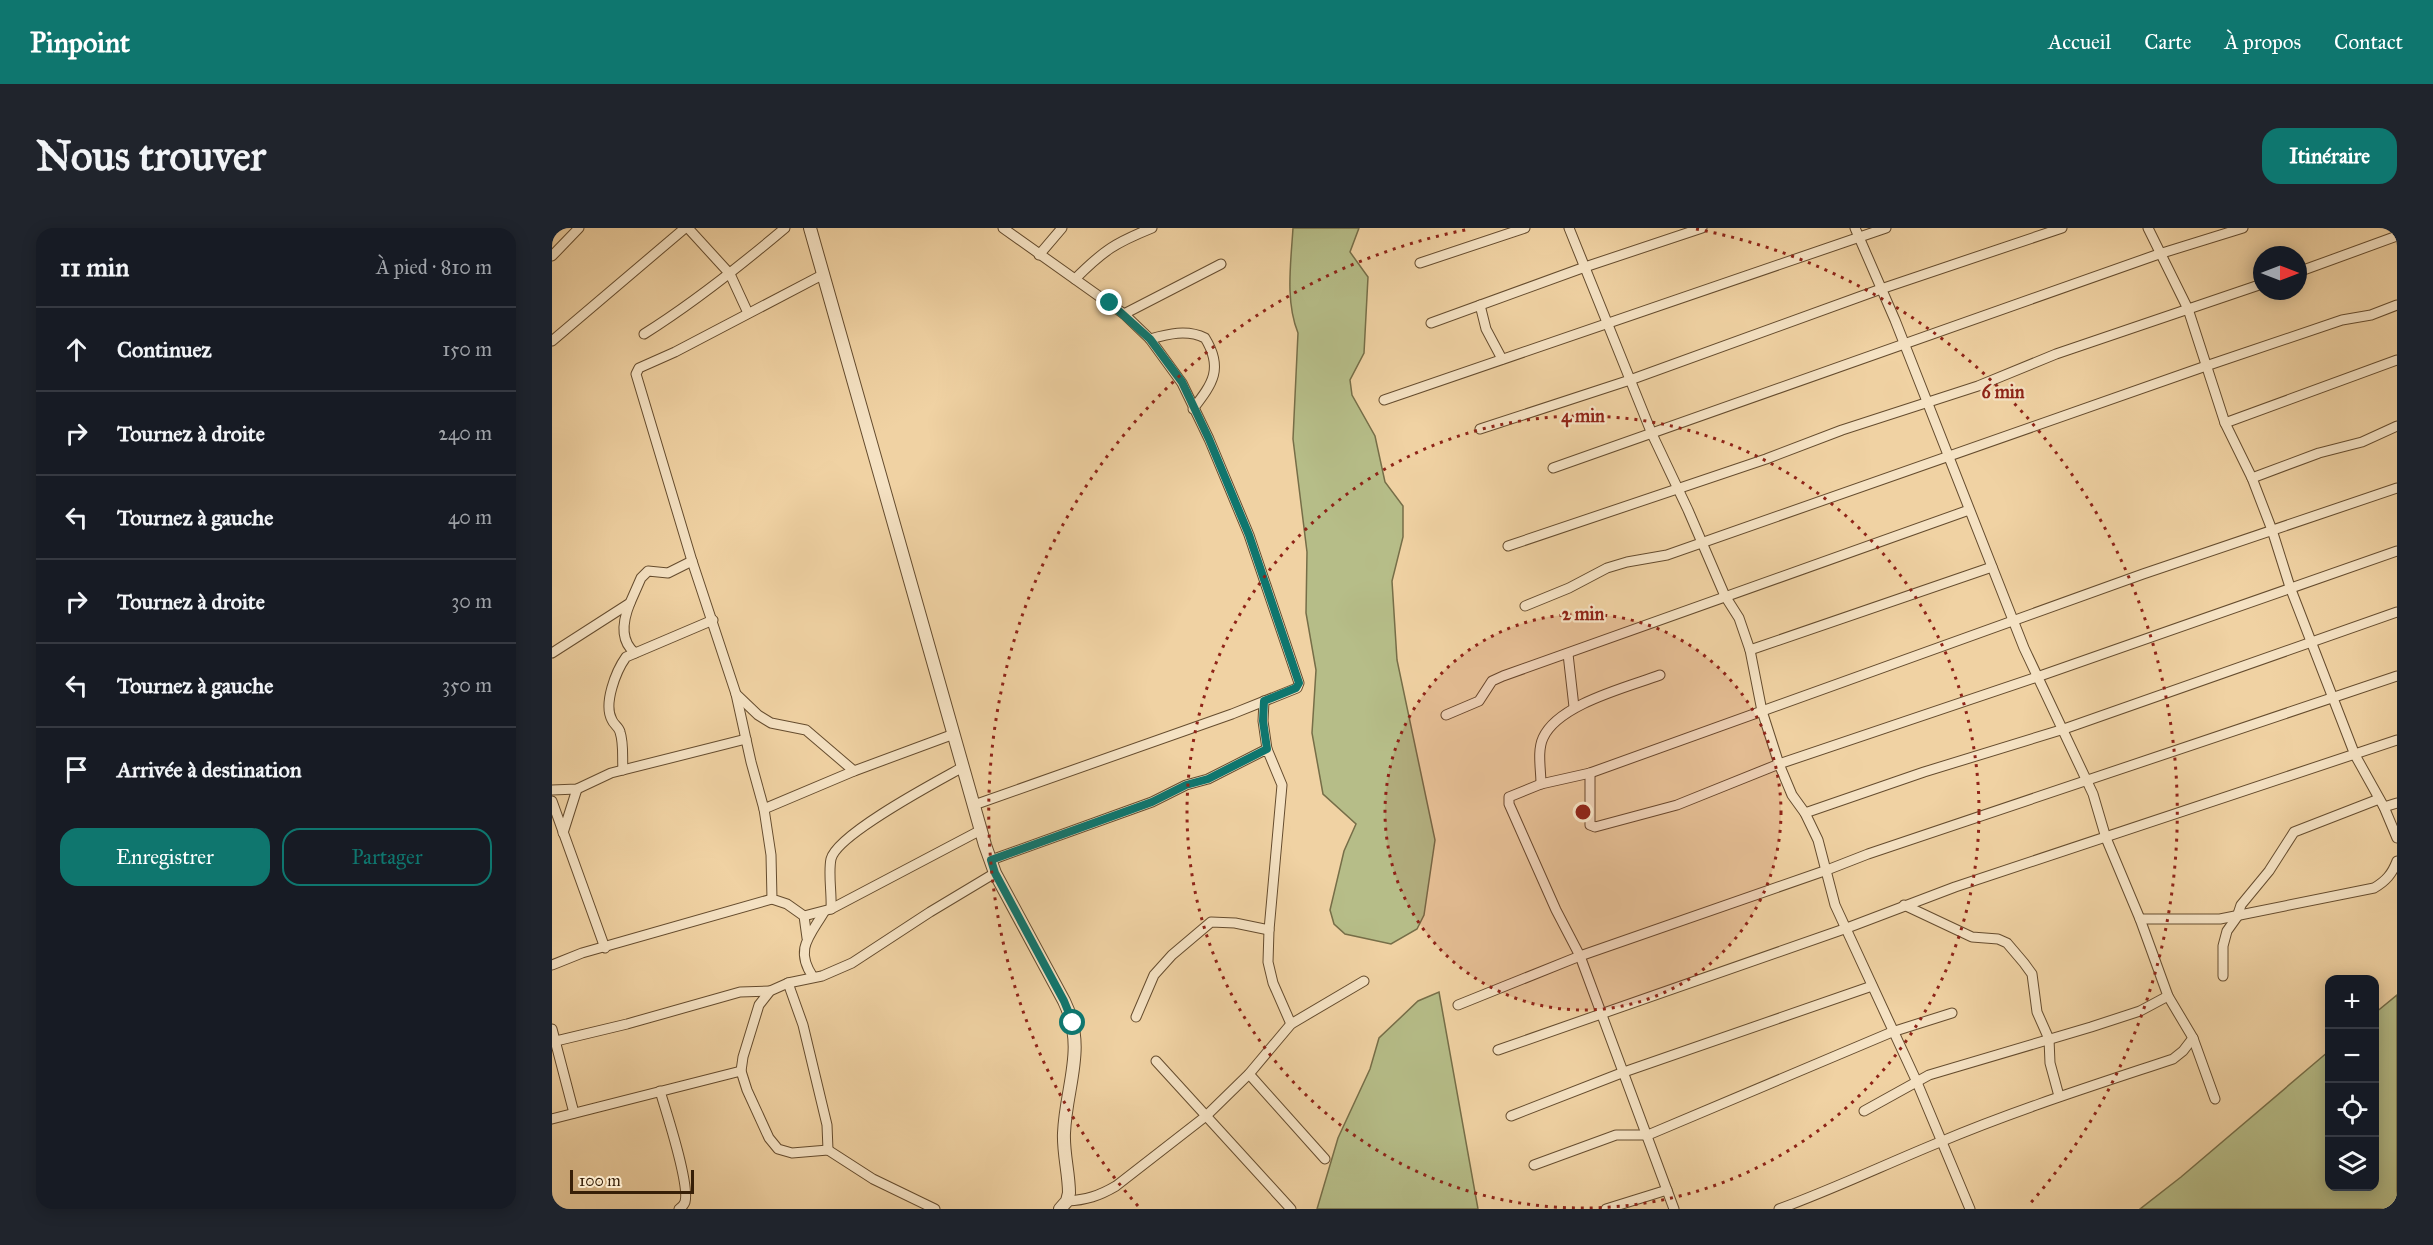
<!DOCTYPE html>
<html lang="fr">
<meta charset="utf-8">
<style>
body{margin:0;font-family:"IM FELL Great Primer",serif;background:#20242c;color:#f1f3f6}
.controls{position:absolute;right:18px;bottom:18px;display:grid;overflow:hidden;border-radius:12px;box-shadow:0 3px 15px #0003}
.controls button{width:54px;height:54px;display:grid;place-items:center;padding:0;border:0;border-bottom:2px solid #363941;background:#171b24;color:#f1f3f6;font:30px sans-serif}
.compass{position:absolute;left:1701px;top:18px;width:54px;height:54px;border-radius:50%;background:#171b24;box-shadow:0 3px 15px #0003;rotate:90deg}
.scale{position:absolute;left:18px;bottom:15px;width:124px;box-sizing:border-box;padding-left:6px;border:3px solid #371f07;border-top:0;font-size:16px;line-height:21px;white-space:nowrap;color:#371f07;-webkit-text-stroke:4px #f5e2c3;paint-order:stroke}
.stop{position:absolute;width:18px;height:18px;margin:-14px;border:4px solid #0f766e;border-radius:50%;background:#fff}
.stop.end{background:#0f766e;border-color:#fff;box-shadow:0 2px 6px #0008}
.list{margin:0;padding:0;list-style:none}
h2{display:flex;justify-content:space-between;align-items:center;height:78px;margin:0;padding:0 24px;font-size:26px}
h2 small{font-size:20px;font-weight:400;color:#9ea1a6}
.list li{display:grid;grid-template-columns:39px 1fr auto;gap:18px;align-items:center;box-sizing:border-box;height:84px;padding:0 24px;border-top:2px solid #363941}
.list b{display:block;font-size:22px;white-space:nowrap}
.list em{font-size:20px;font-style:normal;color:#9ea1a6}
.actions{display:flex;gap:12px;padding:18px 24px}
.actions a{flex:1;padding:14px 0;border:2px solid #0f766e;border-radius:18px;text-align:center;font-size:21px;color:#0f766e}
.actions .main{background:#0f766e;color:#fff}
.icon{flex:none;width:33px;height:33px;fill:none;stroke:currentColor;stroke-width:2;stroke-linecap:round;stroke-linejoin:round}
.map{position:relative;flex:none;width:1845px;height:981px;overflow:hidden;border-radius:18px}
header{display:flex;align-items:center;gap:36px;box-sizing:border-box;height:84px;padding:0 30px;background:#0f766e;color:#fff}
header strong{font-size:28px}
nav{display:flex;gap:33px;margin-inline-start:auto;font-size:21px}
.intro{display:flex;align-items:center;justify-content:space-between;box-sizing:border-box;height:144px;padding:0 36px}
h1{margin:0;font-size:42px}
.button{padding:15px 27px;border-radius:18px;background:#0f766e;color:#fff;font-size:21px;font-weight:700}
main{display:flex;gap:36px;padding:0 36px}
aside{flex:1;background:#171b24;border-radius:18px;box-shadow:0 3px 15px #0003}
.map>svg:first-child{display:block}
.green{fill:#b6bd88;stroke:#766e48;stroke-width:1.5}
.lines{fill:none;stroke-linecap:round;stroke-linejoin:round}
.minor-casing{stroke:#654c2e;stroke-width:11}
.tertiary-casing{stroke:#654c2e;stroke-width:14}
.minor{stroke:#f5e2c3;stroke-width:9}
.tertiary{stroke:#f5e2c3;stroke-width:12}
.route{stroke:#0f766e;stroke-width:8}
.ring{fill:none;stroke:#8f2418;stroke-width:3;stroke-dasharray:3 6}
.centre{fill:#8f2418;stroke:#f5e2c3;stroke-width:3}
.ring-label{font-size:18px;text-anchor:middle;font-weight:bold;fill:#8f2418;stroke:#f5e2c3;stroke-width:4.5;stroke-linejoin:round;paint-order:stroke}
</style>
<header>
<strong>Pinpoint</strong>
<nav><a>Accueil</a><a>Carte</a><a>À propos</a><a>Contact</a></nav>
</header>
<div class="intro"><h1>Nous trouver</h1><a class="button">Itinéraire</a></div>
<main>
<aside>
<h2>11 min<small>À pied · 810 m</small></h2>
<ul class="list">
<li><svg class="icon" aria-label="ahead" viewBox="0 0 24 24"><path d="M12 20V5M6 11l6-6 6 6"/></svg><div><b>Continuez</b></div><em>150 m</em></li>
<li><svg class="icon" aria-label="right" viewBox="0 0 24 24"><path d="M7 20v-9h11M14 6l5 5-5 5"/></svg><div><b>Tournez à droite</b></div><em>240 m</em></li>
<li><svg class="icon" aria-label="left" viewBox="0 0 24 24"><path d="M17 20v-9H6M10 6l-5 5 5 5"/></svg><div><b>Tournez à gauche</b></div><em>40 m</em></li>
<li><svg class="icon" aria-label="right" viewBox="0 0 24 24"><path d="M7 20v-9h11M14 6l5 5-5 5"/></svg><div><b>Tournez à droite</b></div><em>30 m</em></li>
<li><svg class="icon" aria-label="left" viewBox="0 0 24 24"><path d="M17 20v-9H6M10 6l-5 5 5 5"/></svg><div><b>Tournez à gauche</b></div><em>350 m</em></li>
<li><svg class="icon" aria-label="arrive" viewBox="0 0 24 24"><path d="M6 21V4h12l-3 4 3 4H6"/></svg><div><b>Arrivée à destination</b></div></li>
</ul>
<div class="actions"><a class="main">Enregistrer</a><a>Partager</a></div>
</aside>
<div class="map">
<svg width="1845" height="981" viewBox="0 0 1845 981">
<rect width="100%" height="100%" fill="#f0d2a3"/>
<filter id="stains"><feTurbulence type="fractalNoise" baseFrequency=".00333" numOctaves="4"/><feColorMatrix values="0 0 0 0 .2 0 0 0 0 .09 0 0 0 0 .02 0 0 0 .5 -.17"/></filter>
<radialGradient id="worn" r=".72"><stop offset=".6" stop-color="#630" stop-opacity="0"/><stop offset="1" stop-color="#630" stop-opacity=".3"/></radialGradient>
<g class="green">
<path d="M 741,0 L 807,0 L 798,24 L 816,49 L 812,125 L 798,152 L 800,167 L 823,208 L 833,254 L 851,278 L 851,309 L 840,353 L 845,432 L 883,612 L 872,687 L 865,701 L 839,716 L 793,706 L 782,696 L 778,682 L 792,623 L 804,596 L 771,566 L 760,505 L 764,442 L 754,385 L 755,324 L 741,211 L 746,105 C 733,73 739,34 741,0 Z"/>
<path d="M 887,764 L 926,981 L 765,981 L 786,910 L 818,841 L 827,810 L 866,773 Z"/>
<path d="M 1845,767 L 1845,981 L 1588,981 L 1629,949 L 1777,823 L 1778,958 L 1822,958 L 1823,785 Z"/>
</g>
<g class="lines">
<g class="minor-casing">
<g id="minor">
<path d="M 136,0 L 178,46 L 196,85"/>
<path d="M 1017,0 L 1100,206 L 1136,282 L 1173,368 L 1187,390 L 1198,422 L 1210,483 L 1227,536 L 1240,567 L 1253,585 L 1266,612 L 1283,677 L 1364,852 L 1418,981"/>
<path d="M 1303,0 L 1343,92 L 1472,420 L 1541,566 L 1554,610 L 1588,691 L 1616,768 L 1641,810 L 1663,871"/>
<path d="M 1596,0 L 1636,81 L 1673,195 L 1700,250 L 1720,302 L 1738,359 L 1803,527 L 1832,579 L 1845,610"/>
<path d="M 487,27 L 510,0"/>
<path d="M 0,28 L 27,0"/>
<path d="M 868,35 L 973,0"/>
<path d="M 1746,44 L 1845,8"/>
<path d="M 272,46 L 123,124 L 87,140 L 84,146 L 140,333 L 184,466 L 206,487 L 219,495 L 254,502 L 302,543"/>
<path d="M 523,51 C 552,22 563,15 600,0"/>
<path d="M 928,77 L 934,101 L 950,131"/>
<path d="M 572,86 L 669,36"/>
<path d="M 879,95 L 1033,39 L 1150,0"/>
<path d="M 92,106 C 143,74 188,38 233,0"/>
<path d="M 598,111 C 616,106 635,101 653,110 C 672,141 660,156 641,181"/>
<path d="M 0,113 L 133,0"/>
<path d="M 832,172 L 1334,0"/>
<path d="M 1673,195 L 1845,132"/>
<path d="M 928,201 L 1078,152 L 1329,61 L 1510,0"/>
<path d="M 1001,240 L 1607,26 L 1691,0"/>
<path d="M 1700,250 L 1767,225 L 1810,214 L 1845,198"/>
<path d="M 956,318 L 1214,231 L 1290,202 L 1426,158 L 1504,126 L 1710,56"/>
<path d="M 78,375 C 71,392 67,412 83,425"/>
<path d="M 973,378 L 1017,360 L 1055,340 L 1075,334 L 1115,327 L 1654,138 L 1790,92 L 1819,87 L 1845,77"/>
<path d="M 1198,422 L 1440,339"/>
<path d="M 0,425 L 78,375 L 89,350 L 96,343 L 116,345 L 140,333"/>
<path d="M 1016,426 L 1022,479"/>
<path d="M 184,466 L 199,534 L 212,581 L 219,627 L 220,671 L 235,676 L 252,688 L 255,710"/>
<path d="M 712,473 L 711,493 L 715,521"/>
<path d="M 894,487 L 927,473 L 940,453 L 951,448 L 1417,282"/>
<path d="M 71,542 C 70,530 72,516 68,504 C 67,499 62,497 60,492 C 51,476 64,443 74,429 L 161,392"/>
<path d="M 1038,545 L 1038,597 L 1043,599 L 1125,577 L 1227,536 L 1485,449 L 1845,323"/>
<path d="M 989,556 C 989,542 985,523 991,510 C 1006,476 1076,459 1108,447"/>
<path d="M 0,562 L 25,561 L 59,545 L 194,511"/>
<path d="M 0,573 L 53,720"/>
<path d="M 422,577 L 680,486 L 745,460 L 747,455 L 697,307 L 657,211 L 630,155 L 598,111 L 572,86 L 451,0"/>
<path d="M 1832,579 L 1845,575"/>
<path d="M 212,581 L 302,543 L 402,506"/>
<path d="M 1253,585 L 1372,544 L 1512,501 L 1845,384"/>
<path d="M 11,605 L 25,561"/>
<path d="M 439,632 L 600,574 L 634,557 L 656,551 L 715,521 L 730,557 L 717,702 L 716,734 L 721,755 L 739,796"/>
<path d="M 1352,677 L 1420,709 L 1446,711 L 1455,715 L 1472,735 L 1480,746 L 1485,784 L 1497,811 L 1498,835 L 1507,868"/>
<path d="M 279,681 C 280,666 276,645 279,631 C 285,606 386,553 411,539"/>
<path d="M 252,688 L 279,681 L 429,602"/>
<path d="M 1588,691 L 1668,691 L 1822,660 C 1834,653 1840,646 1845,633"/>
<path d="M 0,737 L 30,725 L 220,671"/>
<path d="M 1671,748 L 1671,718 L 1675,703 L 1685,689 L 1689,677 L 1717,643 L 1742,604 L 1827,571"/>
<path d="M 261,749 C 242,721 258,708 272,684"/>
<path d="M 236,755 L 251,797 L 275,897 L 276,922"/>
<path d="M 906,777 L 1028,728 L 1275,642 L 1316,626 L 1845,448"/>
<path d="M 584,789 L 602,747 L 620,727 L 659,694 L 683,695 L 717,702"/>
<path d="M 0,801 L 22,885"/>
<path d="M 0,814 L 75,796 L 188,764 L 218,763"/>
<path d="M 946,822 L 1295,700 L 1403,659 L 1845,512"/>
<path d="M 604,833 L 739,981"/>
<path d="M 697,846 L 773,931"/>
<path d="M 108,863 C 114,883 138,956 133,974 C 132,977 130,979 127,981"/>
<path d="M 1312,883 L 1377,847 L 1539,799 L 1588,783 L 1616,768"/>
<path d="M 959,888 L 1072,844 L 1320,758"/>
<path d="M 0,891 L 189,843"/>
<path d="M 982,937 L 1064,907 L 1096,907 L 1340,804 L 1400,785"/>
<path d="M 515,973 C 534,972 547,968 564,958 L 654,888 L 697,846 L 739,796 L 812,753"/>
<path d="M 383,981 L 321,951 L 276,922 L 240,925 L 226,921 L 217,910 L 195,862 L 189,843 L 191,829 L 207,777 L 218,763 L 236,755 L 270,748 L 300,735 L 378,684 L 443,645"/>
<path d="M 1054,981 L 1115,962"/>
<path d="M 1122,981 L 1028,728 L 1004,682 L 957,576 L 957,569 L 989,556 L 1038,545 L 1591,346 L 1845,260"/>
<path d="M 1227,981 C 1282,961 1334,936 1388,914 C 1464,882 1543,857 1621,831 L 1631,823 L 1641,810"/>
</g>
</g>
<g class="tertiary-casing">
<path id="tertiary" d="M 258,0 L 433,617 L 443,645 L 512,773 C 535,820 514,857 512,905 C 511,925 517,945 517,965 L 515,973 L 508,981"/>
</g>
<use href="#minor" class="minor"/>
<use href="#tertiary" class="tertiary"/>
</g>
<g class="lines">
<path class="route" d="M 521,795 L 512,773 L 443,645 L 439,632 L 600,574 L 634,557 L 656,551 L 715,521 L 711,493 L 712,473 L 744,460 L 747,455 L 697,307 L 657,211 L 630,154 L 598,111 L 558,75"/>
</g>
<circle cx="1031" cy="584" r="198" fill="#8f2418" fill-opacity=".12"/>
<g class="ring">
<circle cx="1031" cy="584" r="198"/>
<circle cx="1031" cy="584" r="396"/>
<path d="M586 978A594 594 0 0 1 918 1M1144 1A594 594 0 0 1 1476 978"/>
</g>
<circle cx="1031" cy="584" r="9" class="centre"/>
<g class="ring-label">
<text x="1451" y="170">6 min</text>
<text x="1031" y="194">4 min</text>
<text x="1031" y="392">2 min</text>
</g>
<rect width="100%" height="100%" filter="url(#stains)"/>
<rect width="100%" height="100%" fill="url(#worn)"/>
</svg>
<div class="controls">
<button>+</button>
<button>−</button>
<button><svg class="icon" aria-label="locate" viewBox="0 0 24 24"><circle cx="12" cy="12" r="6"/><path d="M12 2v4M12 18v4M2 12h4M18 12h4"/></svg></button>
<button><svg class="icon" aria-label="layers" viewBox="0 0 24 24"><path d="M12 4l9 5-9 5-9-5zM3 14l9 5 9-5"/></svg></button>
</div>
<svg class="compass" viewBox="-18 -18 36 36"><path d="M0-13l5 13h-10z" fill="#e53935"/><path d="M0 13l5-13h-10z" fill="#9ea1a6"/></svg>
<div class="scale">100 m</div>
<div class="stop" style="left:521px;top:795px"></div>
<div class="stop end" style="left:558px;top:75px"></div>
</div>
</main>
